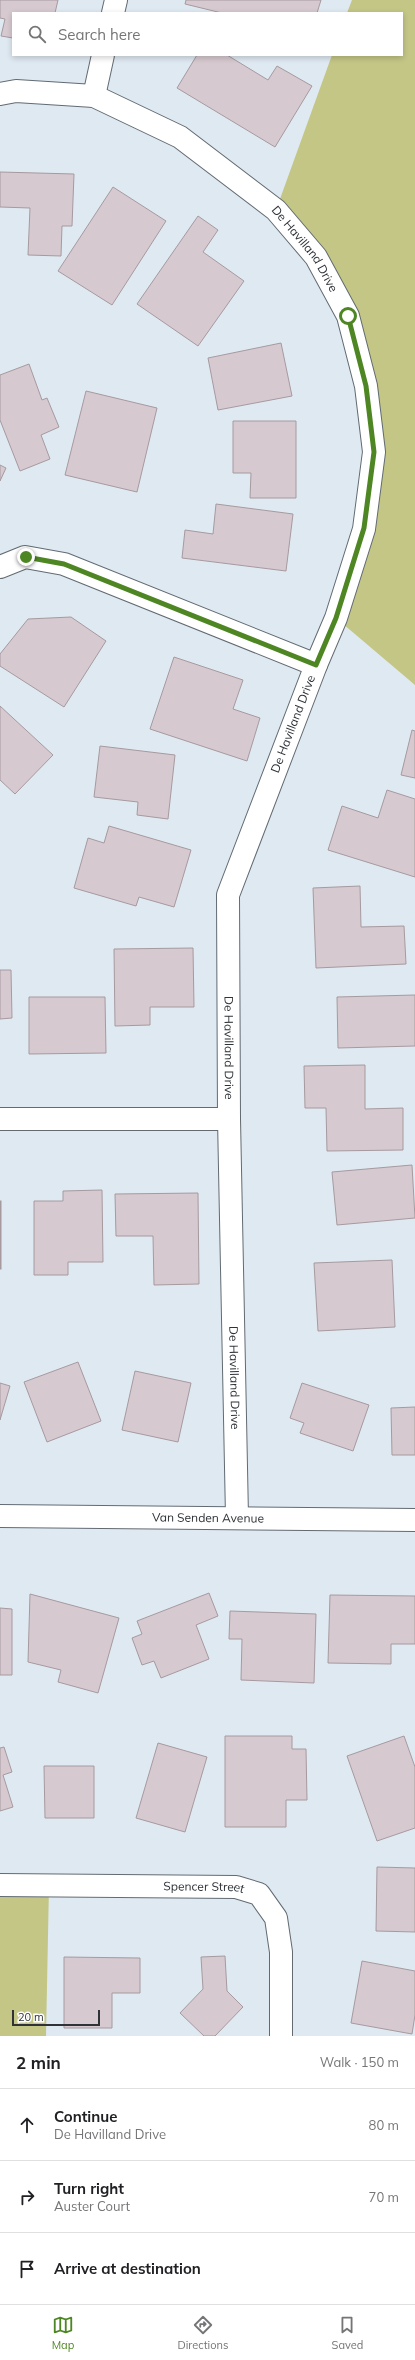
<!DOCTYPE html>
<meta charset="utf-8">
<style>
body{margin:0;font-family:Mulish,sans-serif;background:#f6f6f6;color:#202124}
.scale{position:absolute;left:12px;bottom:10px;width:88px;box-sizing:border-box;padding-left:4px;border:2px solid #2f3337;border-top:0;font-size:11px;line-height:14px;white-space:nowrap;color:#2f3337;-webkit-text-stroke:3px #fff;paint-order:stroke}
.stop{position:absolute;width:12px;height:12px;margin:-9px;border:3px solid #4d8622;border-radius:50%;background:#fff}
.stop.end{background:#4d8622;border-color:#fff;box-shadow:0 1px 4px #0008}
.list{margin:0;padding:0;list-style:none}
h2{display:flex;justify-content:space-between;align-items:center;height:52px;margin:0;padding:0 16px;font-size:17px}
h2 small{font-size:13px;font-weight:400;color:#757577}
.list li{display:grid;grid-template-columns:26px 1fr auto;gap:12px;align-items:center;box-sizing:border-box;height:72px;padding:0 16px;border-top:1px solid #e0e0e0}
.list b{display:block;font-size:15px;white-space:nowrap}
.list p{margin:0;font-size:13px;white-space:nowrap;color:#757577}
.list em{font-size:13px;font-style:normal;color:#757577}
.icon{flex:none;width:22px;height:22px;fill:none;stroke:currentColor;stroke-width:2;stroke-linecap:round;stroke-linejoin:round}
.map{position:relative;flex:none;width:415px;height:2036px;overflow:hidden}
.search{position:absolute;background:#fff;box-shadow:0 2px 6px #0003;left:12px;right:12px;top:12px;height:44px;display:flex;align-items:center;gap:10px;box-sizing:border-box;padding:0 14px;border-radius:0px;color:#757577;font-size:15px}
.sheet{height:268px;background:#fff}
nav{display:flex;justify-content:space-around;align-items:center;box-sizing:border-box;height:56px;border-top:1px solid #e0e0e0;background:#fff;font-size:11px;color:#757577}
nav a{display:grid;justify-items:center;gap:2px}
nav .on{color:#4d8622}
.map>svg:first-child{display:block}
.green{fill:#c3c685}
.building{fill:#d6c9cf;stroke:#a69a9f}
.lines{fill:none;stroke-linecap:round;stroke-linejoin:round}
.minor-casing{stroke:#626b72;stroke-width:24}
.minor{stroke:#fff;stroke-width:22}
.route{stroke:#4d8622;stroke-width:5}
.labels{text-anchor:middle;stroke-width:3.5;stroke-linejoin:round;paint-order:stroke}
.street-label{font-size:12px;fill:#2f3337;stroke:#fff}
</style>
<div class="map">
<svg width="415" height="2036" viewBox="0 0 415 2036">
<rect width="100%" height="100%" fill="#dfe9f1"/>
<g class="green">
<path d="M 352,0 L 415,0 L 415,685 L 336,618 L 374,452 L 348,316 L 276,210 L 332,55 L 402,55 L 402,13 L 347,13 Z"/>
<path d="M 0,1885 L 49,1885 L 46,2036 L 0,2036 Z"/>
</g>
<g class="building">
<path d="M 0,0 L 58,0 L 55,13 L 13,13 L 13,38 L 1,36 L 5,19 L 0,18 Z"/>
<path d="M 186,0 L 321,0 L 317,13 L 222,13 L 185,4 Z"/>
<path d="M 197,55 L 227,55 L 268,80 L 277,66 L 312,86 L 275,147 L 177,88 Z"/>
<path d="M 0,172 L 74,174 L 72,226 L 62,226 L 61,256 L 28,255 L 30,208 L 0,207 Z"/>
<path d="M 113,187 L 166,221 L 112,305 L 58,271 Z"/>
<path d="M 198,216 L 218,230 L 203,252 L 244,281 L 198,346 L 137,304 Z"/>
<path d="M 281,343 L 292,396 L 218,410 L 208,358 Z"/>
<path d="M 29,364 L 42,400 L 47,398 L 59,427 L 41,435 L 50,459 L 20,471 L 0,420 L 0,375 Z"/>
<path d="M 86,391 L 157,408 L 137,492 L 65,475 Z"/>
<path d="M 233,421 L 296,421 L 296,498 L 250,498 L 251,473 L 233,473 Z"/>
<path d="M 0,465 L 6,468 L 0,481 Z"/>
<path d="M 216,504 L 293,514 L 286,571 L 182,558 L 185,530 L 213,534 Z"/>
<path d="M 71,617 L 106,641 L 64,707 L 0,666 L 0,654 L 28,619 Z"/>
<path d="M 174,657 L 243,680 L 233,709 L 260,718 L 247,761 L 150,729 Z"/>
<path d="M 0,706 L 53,755 L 15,794 L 0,780 Z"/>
<path d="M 412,730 L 415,731 L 415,778 L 401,775 Z"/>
<path d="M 100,746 L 175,755 L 168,819 L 137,815 L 138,802 L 94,797 Z"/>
<path d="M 387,790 L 415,799 L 415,877 L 328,850 L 342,806 L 378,818 Z"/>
<path d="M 109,826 L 191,850 L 174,907 L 139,897 L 136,906 L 74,888 L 88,838 L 104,843 Z"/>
<path d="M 360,886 L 361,927 L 404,926 L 406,964 L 316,968 L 313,888 Z"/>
<path d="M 193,948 L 194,1007 L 150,1007 L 150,1025 L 115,1026 L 114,949 Z"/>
<path d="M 0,970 L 11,970 L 12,1018 L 0,1019 Z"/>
<path d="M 415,995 L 415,1046 L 338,1048 L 337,997 Z"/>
<path d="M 29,997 L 105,997 L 106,1053 L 29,1054 Z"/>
<path d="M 365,1065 L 365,1109 L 403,1108 L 403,1150 L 327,1151 L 326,1108 L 305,1108 L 304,1066 Z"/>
<path d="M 412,1165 L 415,1218 L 337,1225 L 332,1172 Z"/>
<path d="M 102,1190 L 103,1262 L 68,1262 L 68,1275 L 34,1275 L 34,1201 L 63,1201 L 63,1191 Z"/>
<path d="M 198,1193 L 199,1284 L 154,1285 L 153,1236 L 116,1236 L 115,1194 Z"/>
<rect x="0" y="1201" width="1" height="68"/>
<path d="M 392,1260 L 395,1327 L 318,1331 L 314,1263 Z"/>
<path d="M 78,1362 L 101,1421 L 47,1442 L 24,1382 Z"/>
<path d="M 135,1371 L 191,1383 L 178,1442 L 122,1430 Z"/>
<path d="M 0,1383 L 10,1386 L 0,1420 Z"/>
<path d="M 302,1383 L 369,1405 L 353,1451 L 300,1433 L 304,1423 L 290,1418 Z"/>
<path d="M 415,1407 L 415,1455 L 392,1455 L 391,1408 Z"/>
<path d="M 209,1593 L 218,1616 L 196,1625 L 209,1659 L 161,1678 L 154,1661 L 142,1665 L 132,1638 L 142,1634 L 137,1621 Z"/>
<path d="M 30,1594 L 119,1618 L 98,1693 L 58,1682 L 61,1670 L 28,1662 Z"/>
<path d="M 330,1595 L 415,1596 L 415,1644 L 391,1644 L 391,1664 L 328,1663 Z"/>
<path d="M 0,1608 L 12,1609 L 12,1675 L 0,1675 Z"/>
<path d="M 230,1611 L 316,1614 L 314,1683 L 241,1680 L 242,1639 L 229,1639 Z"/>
<path d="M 225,1736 L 292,1736 L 292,1749 L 306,1749 L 307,1800 L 286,1800 L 286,1827 L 225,1827 Z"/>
<path d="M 404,1736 L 415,1767 L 415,1828 L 377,1841 L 347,1756 Z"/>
<path d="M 158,1743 L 207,1757 L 185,1832 L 136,1818 Z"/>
<path d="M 4,1747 L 12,1772 L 3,1775 L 13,1807 L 0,1811 L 0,1748 Z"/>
<path d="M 44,1766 L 94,1766 L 94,1818 L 45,1818 Z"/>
<path d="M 377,1867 L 415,1868 L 415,1932 L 376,1931 Z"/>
<path d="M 225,1956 L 227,1991 L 243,2007 L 215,2036 L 204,2036 L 180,2013 L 203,1989 L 201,1957 Z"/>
<path d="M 64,1957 L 140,1958 L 140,1993 L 112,1993 L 112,2028 L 64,2028 Z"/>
<path d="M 362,1961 L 415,1971 L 415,2015 L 412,2034 L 351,2023 Z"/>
</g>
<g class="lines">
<g class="minor-casing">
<g id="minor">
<path d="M 113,13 L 116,0"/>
<path id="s1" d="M 0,94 L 16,91 L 94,96 L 180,137 L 276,210 L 316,257 L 348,316 L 366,386 L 374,452 L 364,529 L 336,618 L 316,665 L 228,895 L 229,1119 L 237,1517"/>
<path d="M 94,96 L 103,55"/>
<path d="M 0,567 L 25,557 L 64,564 L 316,665"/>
<path d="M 0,1119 L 229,1119"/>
<path id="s2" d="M 0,1516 L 415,1520"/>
<path id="s3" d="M 0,1885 L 236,1887 L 259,1894 L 276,1918 L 281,1952 L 281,2036"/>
</g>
</g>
<use href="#minor" class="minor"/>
</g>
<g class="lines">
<path class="route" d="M 26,557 L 64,564 L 316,665 L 336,618 L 364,528 L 374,452 L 366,386 L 348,316"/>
</g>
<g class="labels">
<g class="street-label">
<text dy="4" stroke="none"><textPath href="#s1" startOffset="359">De Havilland Drive</textPath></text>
<text transform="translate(293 724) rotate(-69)" y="4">De Havilland Drive</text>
<text dy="4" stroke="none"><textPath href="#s1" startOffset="1199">De Havilland Drive</textPath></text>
<text dy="4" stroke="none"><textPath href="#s1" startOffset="1529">De Havilland Drive</textPath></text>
<text dy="4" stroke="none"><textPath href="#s2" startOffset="208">Van Senden Avenue</textPath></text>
<text dy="4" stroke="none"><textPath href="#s3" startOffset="204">Spencer Street</textPath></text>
</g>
</g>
</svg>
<div class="scale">20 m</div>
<div class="stop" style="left:348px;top:316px"></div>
<div class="stop end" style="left:26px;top:557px"></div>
<div class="search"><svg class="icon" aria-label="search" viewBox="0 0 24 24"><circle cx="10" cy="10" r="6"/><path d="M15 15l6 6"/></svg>Search here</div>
</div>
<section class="sheet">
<h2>2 min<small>Walk · 150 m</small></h2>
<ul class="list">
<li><svg class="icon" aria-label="ahead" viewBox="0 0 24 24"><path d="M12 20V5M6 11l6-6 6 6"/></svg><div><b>Continue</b><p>De Havilland Drive</p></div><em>80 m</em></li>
<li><svg class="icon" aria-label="right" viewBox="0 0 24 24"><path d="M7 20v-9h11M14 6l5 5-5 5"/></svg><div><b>Turn right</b><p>Auster Court</p></div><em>70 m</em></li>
<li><svg class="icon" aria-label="arrive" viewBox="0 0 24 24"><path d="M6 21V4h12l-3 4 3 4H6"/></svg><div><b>Arrive at destination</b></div></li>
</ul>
</section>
<nav>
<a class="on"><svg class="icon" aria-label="map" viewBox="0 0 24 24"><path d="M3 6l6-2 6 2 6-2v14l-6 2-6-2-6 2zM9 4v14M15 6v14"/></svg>Map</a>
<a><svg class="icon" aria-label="directions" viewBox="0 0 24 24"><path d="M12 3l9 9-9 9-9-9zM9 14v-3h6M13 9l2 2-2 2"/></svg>Directions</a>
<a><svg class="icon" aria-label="saved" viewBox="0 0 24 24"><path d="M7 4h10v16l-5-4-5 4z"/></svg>Saved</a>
</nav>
